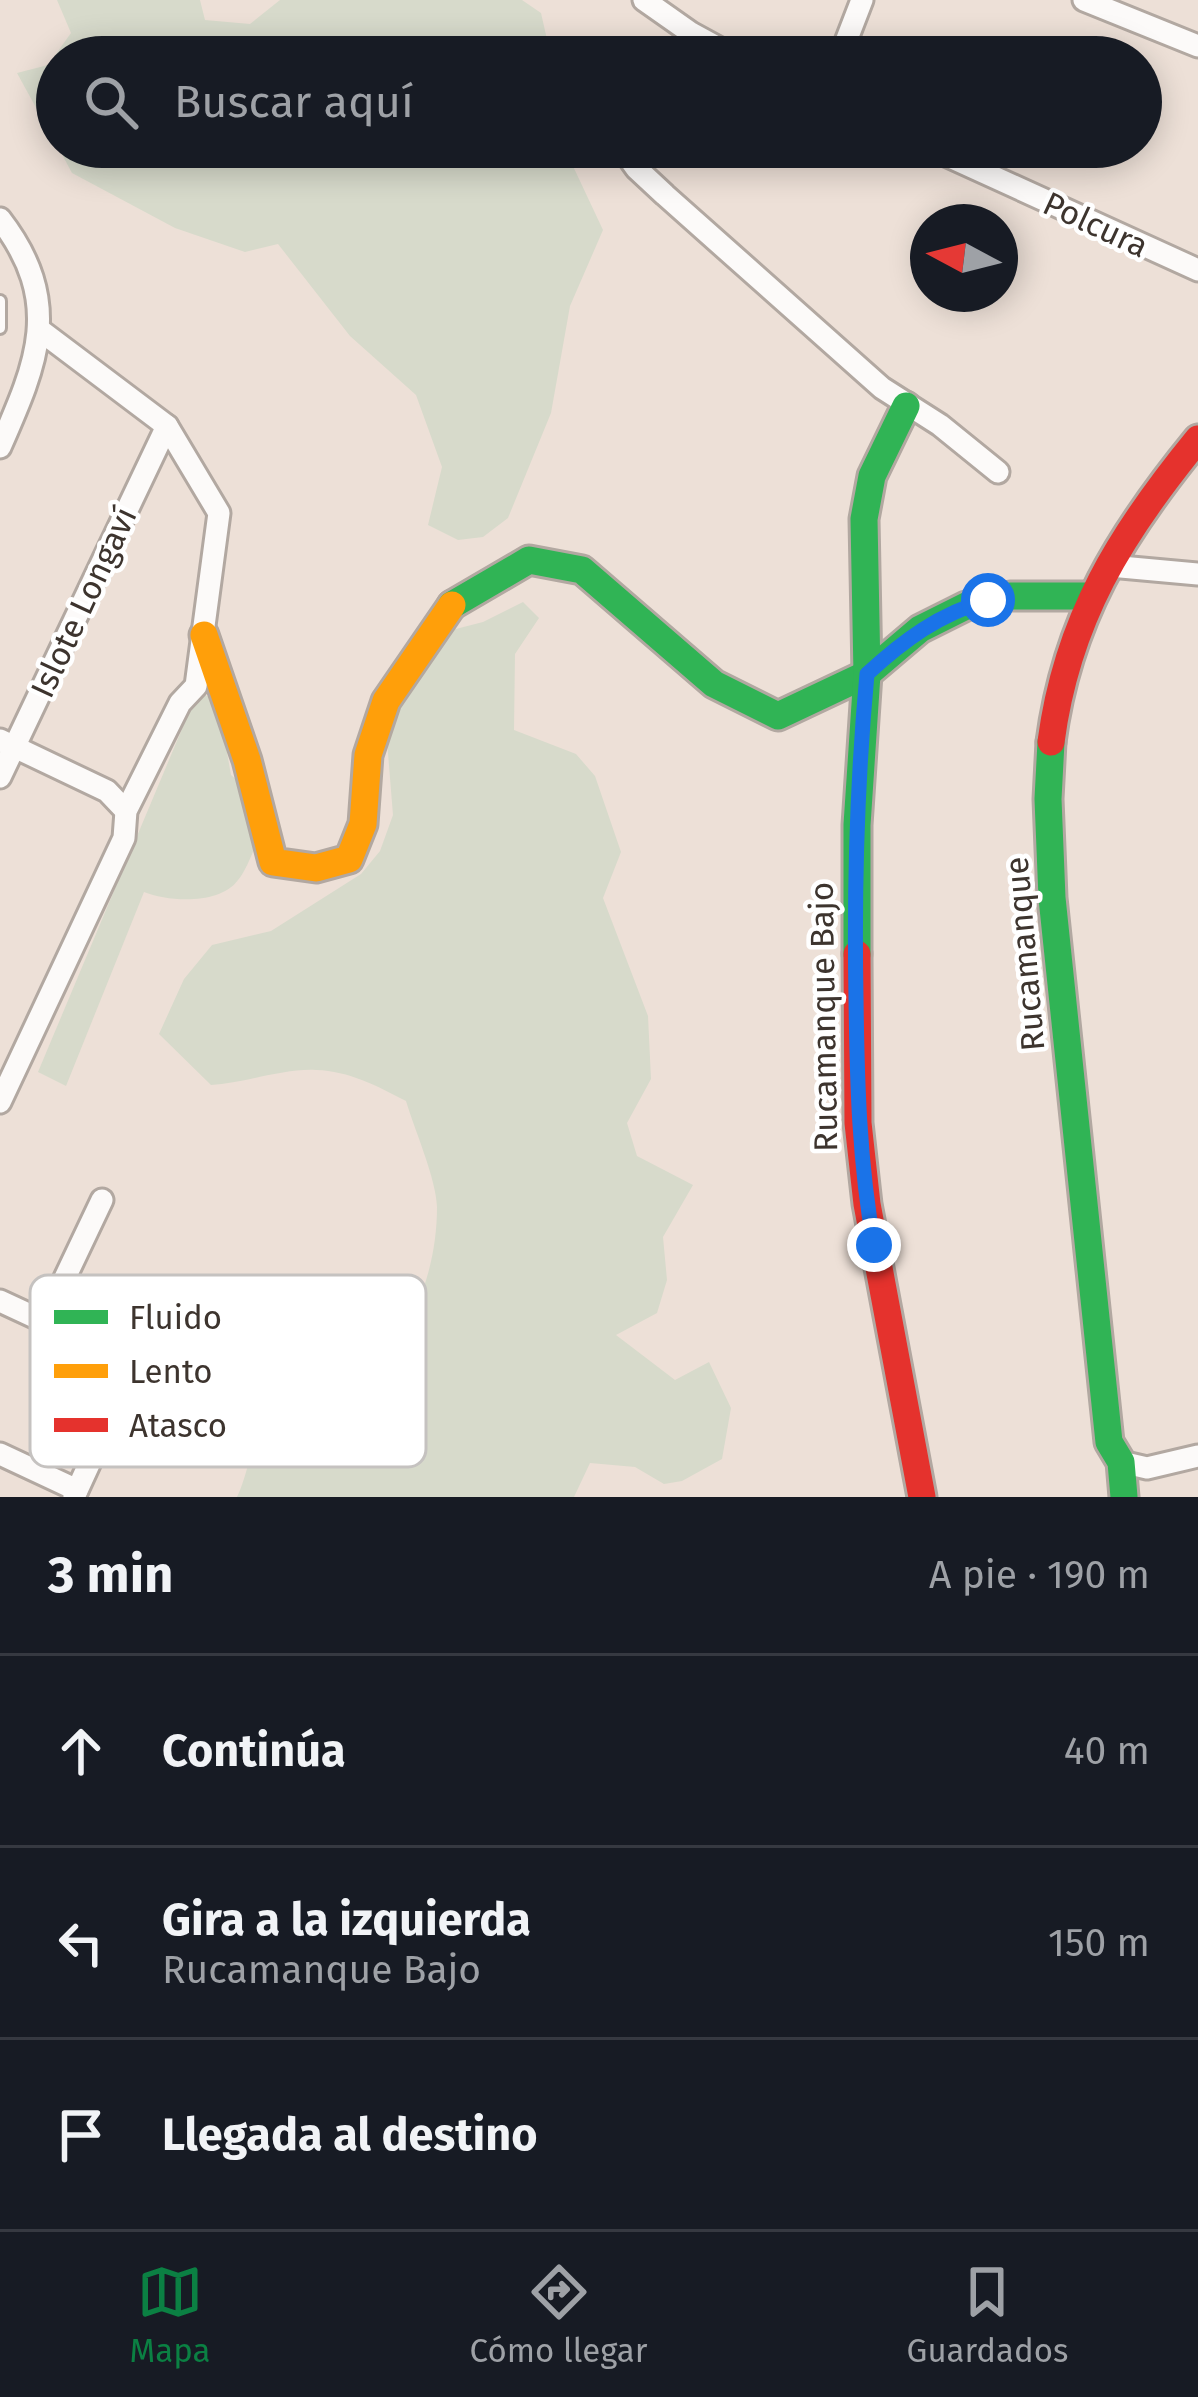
<!DOCTYPE html>
<html lang="es">
<meta charset="utf-8">
<style>
body{margin:0;font-family:"Fira Sans",sans-serif;background:#20242c;color:#f1f3f6}
.compass{position:absolute;left:910px;top:204px;width:108px;height:108px;border-radius:50%;background:#171b24;box-shadow:0 6px 30px #0003;rotate:277deg}
.stop{position:absolute;width:36px;height:36px;margin:-27px;border:9px solid #1a73e8;border-radius:50%;background:#fff}
.stop.end{background:#1a73e8;border-color:#fff;box-shadow:0 3px 12px #0008}
.list{margin:0;padding:0;list-style:none}
h2{display:flex;justify-content:space-between;align-items:center;height:156px;margin:0;padding:0 48px;font-size:51px}
h2 small{font-size:39px;font-weight:400;color:#9ea1a6}
.list li{display:grid;grid-template-columns:78px 1fr auto;gap:36px;align-items:center;box-sizing:border-box;height:192px;padding:0 48px;border-top:3px solid #363941}
.list b{display:block;font-size:45px;white-space:nowrap}
.list p{margin:0;font-size:39px;white-space:nowrap;color:#9ea1a6}
.list em{font-size:39px;font-style:normal;color:#9ea1a6}
.icon{flex:none;width:66px;height:66px;fill:none;stroke:currentColor;stroke-width:2;stroke-linecap:round;stroke-linejoin:round}
.map{position:relative;flex:none;width:1198px;height:1497px;overflow:hidden}
.search{position:absolute;background:#171b24;box-shadow:0 6px 30px #0003;left:36px;right:36px;top:36px;height:132px;display:flex;align-items:center;gap:30px;box-sizing:border-box;padding:0 42px;border-radius:66px;color:#9ea1a6;font-size:45px}
.sheet{height:732px;background:#171b24}
nav{display:flex;justify-content:space-around;align-items:center;box-sizing:border-box;height:168px;border-top:3px solid #363941;background:#171b24;font-size:33px;color:#9ea1a6}
nav a{display:grid;justify-items:center;gap:6px}
nav .on{color:#0b8043}
.map>svg:first-child{display:block}
.green{fill:#d7dacb}
.lines{fill:none;stroke-linecap:round;stroke-linejoin:round}
.lane-casing{stroke:#b2a8a1;stroke-width:16}
.street-casing{stroke:#b2a8a1;stroke-width:27}
.fast-casing{stroke:#b2a8a1;stroke-width:33}
.slow-casing{stroke:#b2a8a1;stroke-width:33}
.jam-casing{stroke:#b2a8a1;stroke-width:33}
.lane{stroke:#fcfaf9;stroke-width:10}
.street{stroke:#fcfaf9;stroke-width:21}
.fast{stroke:#30b455;stroke-width:27}
.slow{stroke:#ff9f0a;stroke-width:27}
.jam{stroke:#e5322d;stroke-width:27}
.route{stroke:#1a73e8;stroke-width:15}
.labels{text-anchor:middle;stroke-width:9;stroke-linejoin:round;paint-order:stroke}
.street-label{font-size:33px;fill:#3d342e;stroke:#fff}
.key{fill:#fff;stroke:#c5c2c0;stroke-width:3}
.key-label{font-size:33px;fill:#3d342e}
</style>
<div class="map">
<svg width="1198" height="1497" viewBox="0 0 1198 1497">
<rect width="100%" height="100%" fill="#ede0d7"/>
<g class="green">
<path d="M 57,0 L 200,0 L 205,20 L 250,24 L 280,0 L 522,0 L 541,13 L 551,57 L 57,57 L 57,146 L 17,73 L 48,65 L 71,33 Z"/>
<path d="M 58,147 L 564,147 L 603,230 L 570,306 L 551,413 L 508,518 L 483,537 L 458,540 L 428,525 L 442,467 L 416,395 L 350,336 L 278,244 L 245,252 L 175,228 L 72,173 Z"/>
<path d="M 523,602 L 539,618 L 515,654 L 514,730 L 576,754 L 595,776 L 621,852 L 603,898 L 648,1016 L 651,1079 L 627,1123 L 637,1156 L 693,1185 L 663,1237 L 667,1280 L 657,1313 L 616,1335 L 675,1380 L 709,1362 L 731,1408 L 722,1459 L 682,1481 L 664,1484 L 635,1467 L 590,1463 L 574,1497 L 237,1497 C 246,1479 249,1453 260,1437 C 277,1411 316,1410 340,1395 C 404,1357 437,1281 437,1207 C 436,1178 415,1131 406,1101 C 377,1086 349,1071 316,1070 C 285,1068 244,1083 211,1085 L 159,1034 L 184,979 L 212,945 L 271,931 L 361,874 L 380,851 L 393,815 L 383,691 L 448,631 L 483,622 Z"/>
<path d="M 204,695 L 213,698 L 222,724 L 231,775 L 238,781 L 256,845 C 251,856 245,872 238,880 C 220,905 169,902 144,892 L 66,1086 L 38,1072 L 195,698 Z"/>
</g>
<g class="lines">
<g class="lane-casing">
<path id="lane" d="M 0,301 L 0,328"/>
</g>
<g class="street-casing">
<g id="street">
<path d="M 644,0 L 691,33 L 735,57"/>
<path d="M 1084,0 L 1198,46"/>
<path d="M 840,57 L 862,0"/>
<path d="M 621,147 L 636,168 L 665,195 L 882,388 L 940,425 L 998,472"/>
<path d="M 928,147 L 1198,270"/>
<path d="M 0,219 C 64,302 37,363 0,447"/>
<path d="M 1110,566 L 1198,574"/>
<path d="M 0,740 L 107,791 L 126,811"/>
<path d="M 0,777 L 167,426"/>
<path d="M 0,1102 L 124,838 L 126,811 L 180,703 L 196,686 L 219,513 L 167,426 L 41,331"/>
<path d="M 0,1301 L 112,1353 L 125,1366"/>
<path d="M 44,1322 L 102,1200"/>
<path d="M 125,1366 L 160,1365 L 213,1384"/>
<path d="M 0,1454 L 77,1490"/>
<path d="M 1121,1462 L 1147,1468 L 1198,1456"/>
<path d="M 74,1497 L 124,1388 L 125,1366"/>
</g>
</g>
<g class="fast-casing">
<g id="fast">
<path d="M 452,605 L 529,560 L 582,570 L 714,684 L 778,716 L 867,674 L 920,629 L 966,606 L 1010,596 L 1092,596"/>
<path d="M 1051,742 L 1048,799 L 1052,898 L 1109,1442 L 1121,1462 L 1124,1497"/>
<path d="M 857,954 L 857,825 L 867,674 L 864,519 L 872,476 L 906,406"/>
</g>
</g>
<g class="slow-casing">
<path id="slow" d="M 204,635 L 247,760 L 273,862 L 316,868 L 349,859 L 363,824 L 368,755 L 386,701 L 452,605"/>
</g>
<g class="jam-casing">
<g id="jam">
<path d="M 1051,742 C 1067,619 1121,533 1198,439"/>
<path d="M 857,954 L 858,1123 L 867,1204 L 922,1497"/>
</g>
</g>
<use href="#lane" class="lane"/>
<use href="#street" class="street"/>
<use href="#fast" class="fast"/>
<use href="#slow" class="slow"/>
<use href="#jam" class="jam"/>
</g>
<g class="lines">
<path class="route" d="M 874,1245 C 859,1162 857,1080 856,997 C 854,889 857,781 867,674 C 904,640 939,614 988,600"/>
</g>
<g class="labels">
<g class="street-label">
<text transform="translate(1096 224) rotate(25)" y="12">Polcura</text>
<text transform="translate(83 602) rotate(-65)" y="12">Islote Longaví</text>
<text transform="translate(1024 954) rotate(-95)" y="12">Rucamanque</text>
<text transform="translate(823 1017) rotate(-91)" y="12">Rucamanque Bajo</text>
</g>
</g>
<rect x="30" y="1275" width="396" height="192" rx="18" class="key"/>
<rect x="54" y="1310" width="54" height="14" fill="#30b455"/>
<rect x="54" y="1364" width="54" height="14" fill="#ff9f0a"/>
<rect x="54" y="1418" width="54" height="14" fill="#e5322d"/>
<g class="key-label">
<text x="129" y="1329">Fluido</text>
<text x="129" y="1383">Lento</text>
<text x="129" y="1437">Atasco</text>
</g>
</svg>
<svg class="compass" viewBox="-18 -18 36 36"><path d="M0-13l5 13h-10z" fill="#e53935"/><path d="M0 13l5-13h-10z" fill="#9ea1a6"/></svg>
<div class="stop" style="left:988px;top:600px"></div>
<div class="stop end" style="left:874px;top:1245px"></div>
<div class="search"><svg class="icon" aria-label="search" viewBox="0 0 24 24"><circle cx="10" cy="10" r="6"/><path d="M15 15l6 6"/></svg>Buscar aquí</div>
</div>
<section class="sheet">
<h2>3 min<small>A pie · 190 m</small></h2>
<ul class="list">
<li><svg class="icon" aria-label="ahead" viewBox="0 0 24 24"><path d="M12 20V5M6 11l6-6 6 6"/></svg><div><b>Continúa</b></div><em>40 m</em></li>
<li><svg class="icon" aria-label="left" viewBox="0 0 24 24"><path d="M17 20v-9H6M10 6l-5 5 5 5"/></svg><div><b>Gira a la izquierda</b><p>Rucamanque Bajo</p></div><em>150 m</em></li>
<li><svg class="icon" aria-label="arrive" viewBox="0 0 24 24"><path d="M6 21V4h12l-3 4 3 4H6"/></svg><div><b>Llegada al destino</b></div></li>
</ul>
</section>
<nav>
<a class="on"><svg class="icon" aria-label="map" viewBox="0 0 24 24"><path d="M3 6l6-2 6 2 6-2v14l-6 2-6-2-6 2zM9 4v14M15 6v14"/></svg>Mapa</a>
<a><svg class="icon" aria-label="directions" viewBox="0 0 24 24"><path d="M12 3l9 9-9 9-9-9zM9 14v-3h6M13 9l2 2-2 2"/></svg>Cómo llegar</a>
<a><svg class="icon" aria-label="saved" viewBox="0 0 24 24"><path d="M7 4h10v16l-5-4-5 4z"/></svg>Guardados</a>
</nav>
